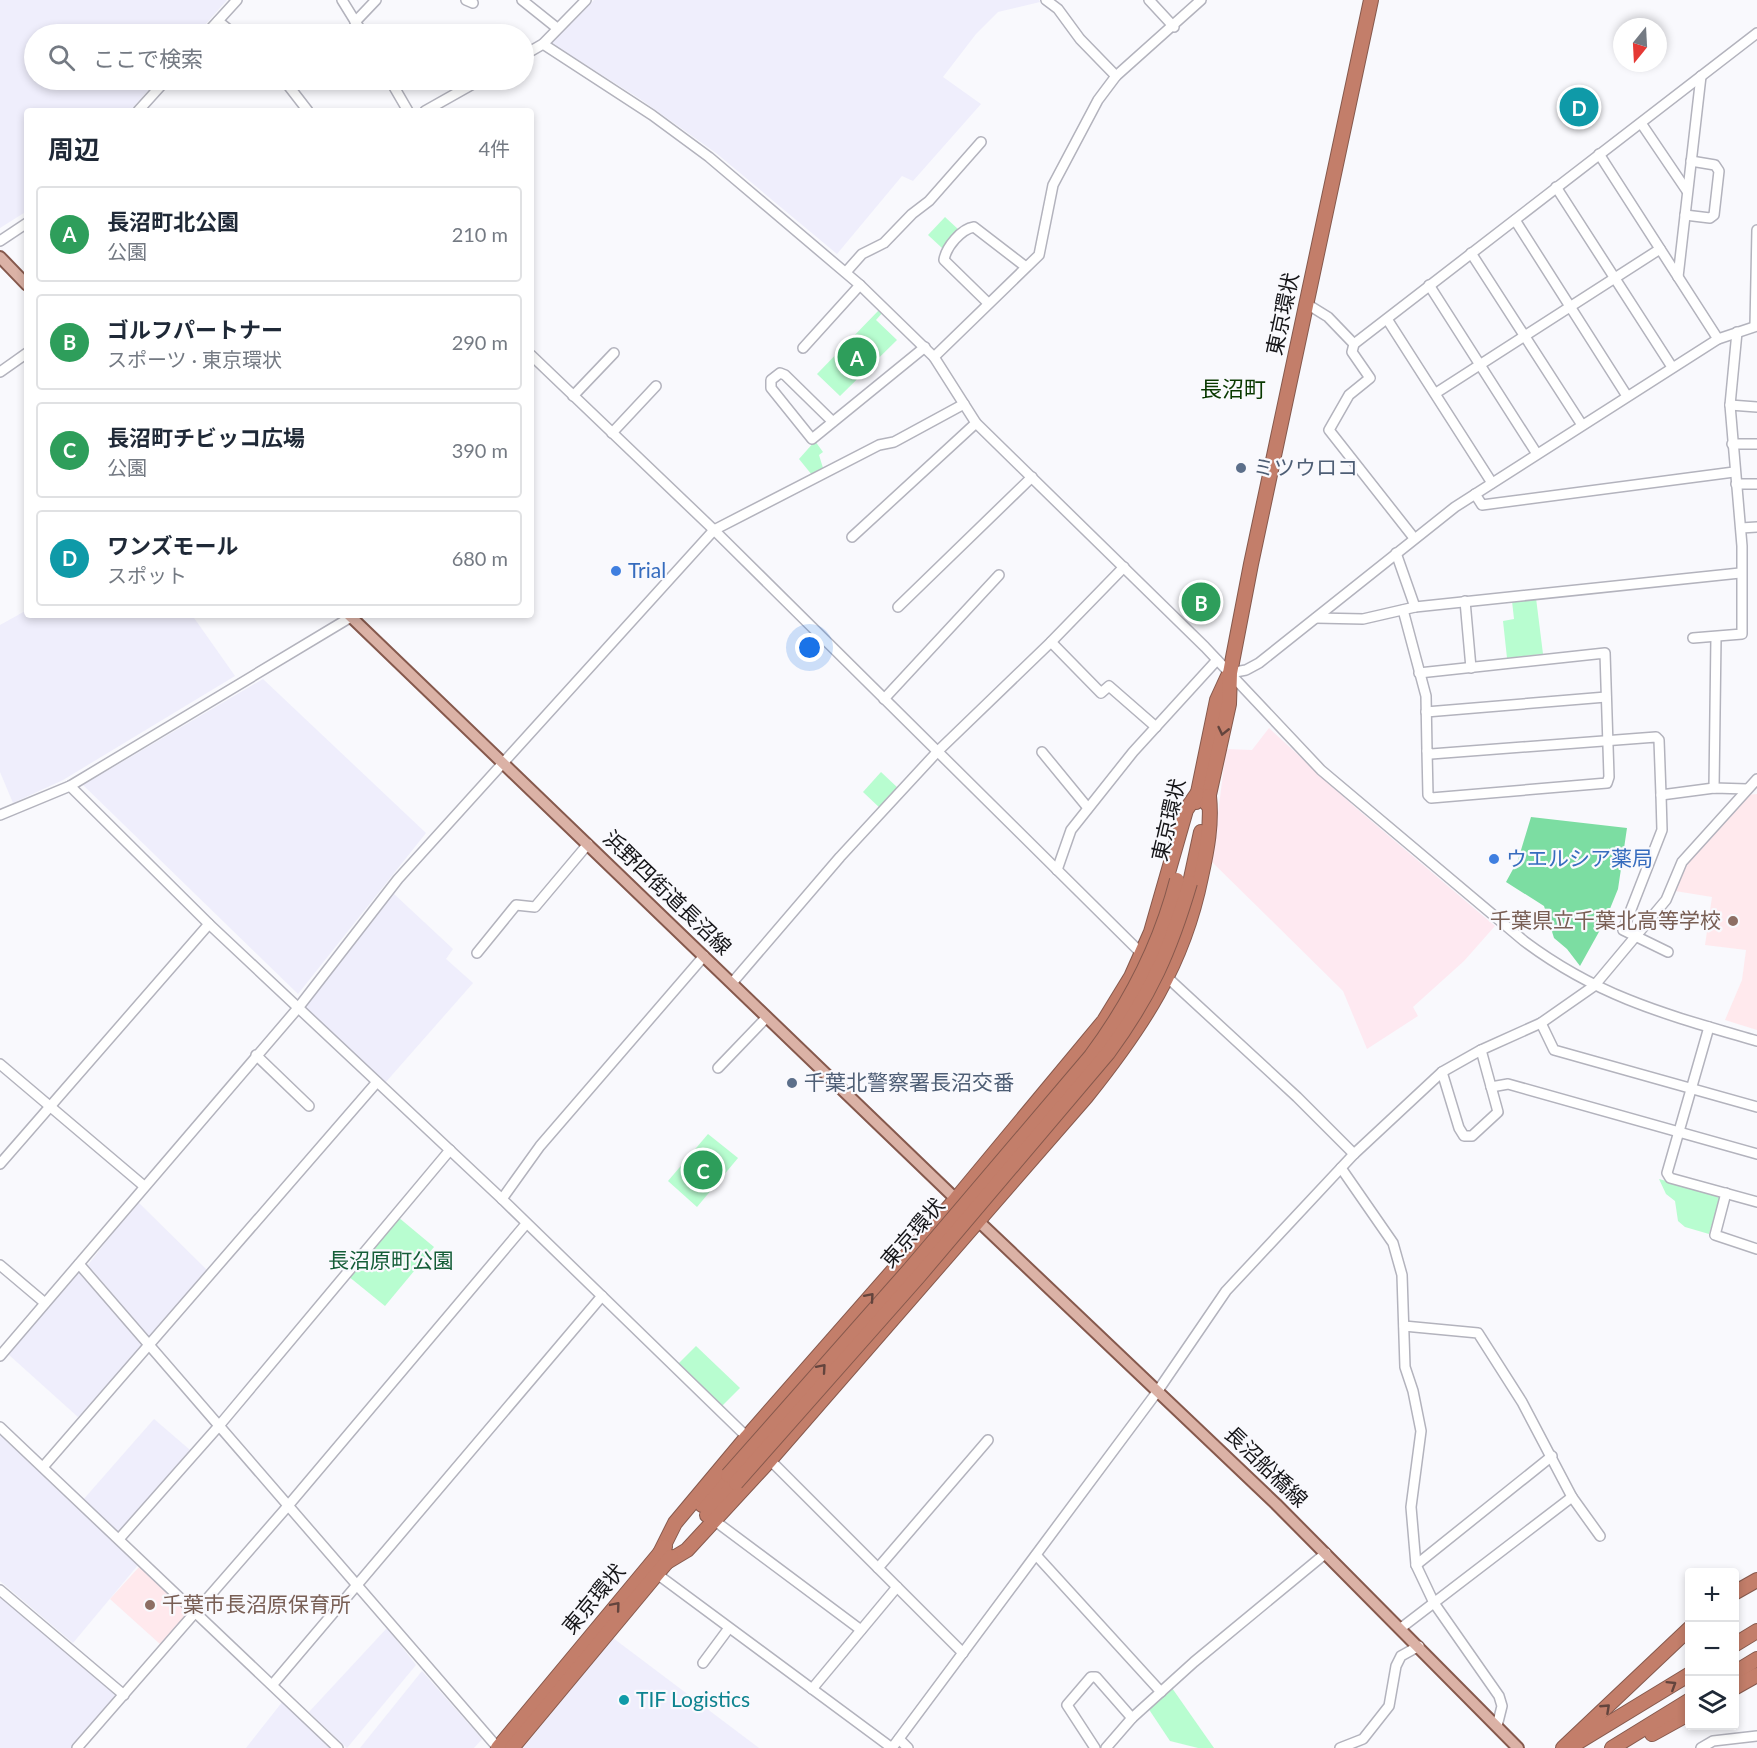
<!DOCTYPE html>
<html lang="ja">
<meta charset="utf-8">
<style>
body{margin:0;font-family:Lato,"Noto Sans JP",sans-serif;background:#f6f6f7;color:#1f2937}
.controls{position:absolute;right:18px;bottom:18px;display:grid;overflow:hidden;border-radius:6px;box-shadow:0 3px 9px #0003}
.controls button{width:54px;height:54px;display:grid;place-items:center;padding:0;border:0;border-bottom:2px solid #e0e1e3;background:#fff;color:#1f2937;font:30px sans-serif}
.compass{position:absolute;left:1613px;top:18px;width:54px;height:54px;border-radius:50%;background:#fff;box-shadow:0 3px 9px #0003;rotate:198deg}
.you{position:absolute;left:810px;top:648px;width:21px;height:21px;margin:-15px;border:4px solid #fff;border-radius:50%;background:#1a73e8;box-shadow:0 0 0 9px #1a73e833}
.badge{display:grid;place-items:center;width:39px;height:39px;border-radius:50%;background:#b45309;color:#fff;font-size:20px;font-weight:700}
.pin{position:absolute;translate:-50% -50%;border:3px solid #fff;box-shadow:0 2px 6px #0006}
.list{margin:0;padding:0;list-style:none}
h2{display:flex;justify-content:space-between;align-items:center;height:78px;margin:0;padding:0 24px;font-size:26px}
h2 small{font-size:20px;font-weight:400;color:#747a83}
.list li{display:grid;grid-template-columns:39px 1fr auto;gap:18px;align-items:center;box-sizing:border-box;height:96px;margin:0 12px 12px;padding:0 12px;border:2px solid #e0e1e3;border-radius:6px}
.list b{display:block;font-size:22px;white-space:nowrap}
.list p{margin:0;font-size:20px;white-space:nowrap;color:#747a83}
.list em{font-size:20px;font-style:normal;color:#747a83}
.icon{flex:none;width:33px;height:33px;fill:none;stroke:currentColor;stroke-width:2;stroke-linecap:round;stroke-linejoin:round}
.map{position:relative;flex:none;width:1757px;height:1748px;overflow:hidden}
.search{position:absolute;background:#fff;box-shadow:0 3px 9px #0003;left:24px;top:24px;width:510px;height:66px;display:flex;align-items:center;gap:15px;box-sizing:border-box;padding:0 21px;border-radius:33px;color:#747a83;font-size:22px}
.panel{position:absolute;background:#fff;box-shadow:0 3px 9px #0003;left:24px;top:108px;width:510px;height:510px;border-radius:6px}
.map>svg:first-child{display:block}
.commercial{fill:#fee9f1}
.built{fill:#efeefc}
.education{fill:#ffe9ed}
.green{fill:#b8fdd0}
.forest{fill:#7cdda2}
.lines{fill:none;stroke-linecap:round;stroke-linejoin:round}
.minor-casing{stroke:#b3b3bd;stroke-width:12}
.major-casing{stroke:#86594d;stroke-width:14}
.highway-casing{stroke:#86594d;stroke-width:16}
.minor{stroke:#fff;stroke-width:9}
.major{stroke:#dbb2a6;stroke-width:10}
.highway{stroke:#c37e6a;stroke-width:14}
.highway-bridge-casing{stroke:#86594d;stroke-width:16;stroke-linecap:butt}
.highway-bridge{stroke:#c37e6a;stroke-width:14}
.oneway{stroke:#63443d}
.service-dot{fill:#5c6f8a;stroke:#f9f9fd;stroke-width:2}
.shop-dot{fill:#3f7fe0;stroke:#f9f9fd;stroke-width:2}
.education-dot{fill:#8d6e63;stroke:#f9f9fd;stroke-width:2}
.culture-dot{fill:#0f9aa8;stroke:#f9f9fd;stroke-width:2}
.labels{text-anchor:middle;stroke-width:4.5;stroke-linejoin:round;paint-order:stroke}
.street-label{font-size:21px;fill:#151518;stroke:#f9f9fd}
.service-label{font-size:21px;fill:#4e5e75;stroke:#f9f9fd;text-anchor:start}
.shop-label{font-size:21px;fill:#366cbe;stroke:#f9f9fd;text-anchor:start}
.education-label{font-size:21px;fill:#785e54;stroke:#f9f9fd;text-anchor:end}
.park-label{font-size:21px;fill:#145d37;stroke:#f9f9fd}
.culture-label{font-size:21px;fill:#0d838f;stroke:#f9f9fd;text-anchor:start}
.neighbourhood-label{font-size:22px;fill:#093900;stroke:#f9f9fd}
</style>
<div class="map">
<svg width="1757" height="1748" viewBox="0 0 1757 1748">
<rect width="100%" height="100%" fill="#f9f9fd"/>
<path class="commercial" d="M 1269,728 L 1356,808 L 1495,926 L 1464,961 L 1413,1007 L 1418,1016 L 1367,1049 L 1343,991 L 1212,862 L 1226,749 L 1252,750 Z"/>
<g class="built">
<path d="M 0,0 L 227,0 L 197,34 L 34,34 L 34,80 L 157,80 L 130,111 L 27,111 L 27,211 L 0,228 Z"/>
<path d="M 594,0 L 1039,0 L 1040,2 L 998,12 L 976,34 L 943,77 L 981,104 L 913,181 L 902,176 L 837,254 L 716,153 L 640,99 L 551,43 Z"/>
<path d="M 27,610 L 27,615 L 192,615 L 235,676 L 63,780 L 13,803 L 0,772 L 0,625 Z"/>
<path d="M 263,679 L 426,833 L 298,994 L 83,785 Z"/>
<path d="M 394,894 L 453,949 L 446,959 L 473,983 L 385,1083 L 304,1007 Z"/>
<path d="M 137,1201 L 208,1271 L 150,1338 L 88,1265 Z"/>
<path d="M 78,1270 L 143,1347 L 78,1417 L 8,1354 Z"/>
<path d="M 154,1419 L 190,1450 L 120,1533 L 83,1500 Z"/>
<path d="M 0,1434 L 138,1565 L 73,1643 L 0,1581 Z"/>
<path d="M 0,1597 L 118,1695 L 71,1748 L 0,1748 Z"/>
<path d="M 387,1628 L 416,1665 L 347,1748 L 309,1712 Z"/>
<path d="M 613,1638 L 759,1748 L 523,1748 Z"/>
<path d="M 422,1671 L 482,1739 L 474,1748 L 360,1748 Z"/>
<path d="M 283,1701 L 331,1748 L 246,1748 Z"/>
</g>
<g class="education">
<path d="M 1757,794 L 1757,1030 L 1725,1020 L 1742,980 L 1746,950 L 1705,945 L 1712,897 L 1675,891 L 1685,867 L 1746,795 Z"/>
<path d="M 140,1566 L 190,1611 L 160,1644 L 110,1599 Z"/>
</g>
<g class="green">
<path d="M 945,217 L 959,230 L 942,248 L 928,235 Z"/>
<path d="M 880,309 L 883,312 L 876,320 L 897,340 L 840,396 L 817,374 Z"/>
<path d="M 815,441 L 823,452 L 819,455 L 823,468 L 812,475 L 799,459 Z"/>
<path d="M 1536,598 L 1543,654 L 1507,658 L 1503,621 L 1514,619 L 1512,601 Z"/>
<path d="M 881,772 L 899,789 L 881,809 L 863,792 Z"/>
<path d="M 708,1134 L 738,1158 L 697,1207 L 668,1181 Z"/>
<path d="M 1659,1179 L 1717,1195 L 1720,1199 L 1709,1234 L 1685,1227 L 1678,1221 L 1675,1201 L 1666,1194 Z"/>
<path d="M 398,1217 L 434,1247 L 385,1306 L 348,1276 Z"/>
<path d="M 696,1346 L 740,1388 L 722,1406 L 678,1364 Z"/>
<path d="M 1172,1688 L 1214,1748 L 1198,1748 L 1170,1741 L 1148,1708 Z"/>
</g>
<path class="forest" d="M 1531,817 L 1627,828 L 1618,889 L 1605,921 L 1580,966 L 1567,949 L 1554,938 L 1544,906 L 1506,882 L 1518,860 Z"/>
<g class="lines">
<g class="minor-casing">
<g id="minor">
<path d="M 342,0 L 363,34"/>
<path d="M 466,0 L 473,3"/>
<path d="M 522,0 L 557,28"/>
<path d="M 1046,0 L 1058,9 L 1080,39 L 1116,76"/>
<path d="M 1149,0 L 1174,27"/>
<path d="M 218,21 L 234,34"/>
<path d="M 355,22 L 376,0"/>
<path d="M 206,34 L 237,0"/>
<path d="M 543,44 L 652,115 L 709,157 L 860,285 L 934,357 L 976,423 L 1205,647 L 1321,770 L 1524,941 C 1600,998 1668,1015 1757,1041"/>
<path d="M 524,55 L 543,44 L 586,0"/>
<path d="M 284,80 L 308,111"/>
<path d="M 390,80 L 408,111"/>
<path d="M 138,111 L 166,80"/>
<path d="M 425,111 L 480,80"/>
<path d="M 1641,123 L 1687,191"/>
<path d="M 1599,154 L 1718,339"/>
<path d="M 1556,187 L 1672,367"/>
<path d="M 1685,215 L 1710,218 L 1714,215 L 1719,171 L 1715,165 L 1691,161"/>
<path d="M 1515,220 L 1627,396"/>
<path d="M 0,241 L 27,223"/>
<path d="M 1471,253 L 1582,425"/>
<path d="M 846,272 L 862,254 L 884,243 L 912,214 L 929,201 L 981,142"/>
<path d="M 1678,277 L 1701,76"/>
<path d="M 1429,285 L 1537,454"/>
<path d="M 988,303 L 944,260 C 946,247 961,229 974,227 L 1026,267"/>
<path d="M 1307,304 L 1328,317 L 1354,344 L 1352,352 L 1370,378 L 1349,395 L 1329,430 L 1414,538"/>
<path d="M 1387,319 L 1492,483"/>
<path d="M 1755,326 L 1757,230"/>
<path d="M 1354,344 L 1757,33"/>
<path d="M 803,348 L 860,285"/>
<path d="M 531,355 L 714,530 L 1142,954"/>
<path d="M 934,357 L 1039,255 L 1053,185 L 1098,100 L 1116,76 L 1201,0"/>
<path d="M 0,372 L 27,353"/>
<path d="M 1436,393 L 1660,249"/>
<path d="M 573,396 L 614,353"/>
<path d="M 1730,405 L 1757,407"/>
<path d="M 833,422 L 785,375 L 780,373 L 771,380 L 771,388 L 812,439 L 925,347"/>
<path d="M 612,433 L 656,386"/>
<path d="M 1732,444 L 1757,444"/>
<path d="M 1736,484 L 1757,484"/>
<path d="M 1475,494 L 1482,505 L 1734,472"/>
<path d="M 1741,528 L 1757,527"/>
<path d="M 852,537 L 976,423"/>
<path d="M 1396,553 L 1415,607"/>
<path d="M 1465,601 L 1471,668"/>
<path d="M 898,607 L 1032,477"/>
<path d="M 1403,610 L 1426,696 L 1427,751 L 1431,754 L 1656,737 L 1659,740 L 1661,795 L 1714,788 L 1747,789"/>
<path d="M 1316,618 L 1363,619 L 1415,607 L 1740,573"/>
<path d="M 1693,638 L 1742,634 L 1742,546 L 1730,405 L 1737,332"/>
<path d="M 1051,642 L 1101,693 L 1109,686 L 1156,727"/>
<path d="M 1230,673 L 1246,670 L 1259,663 L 1455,507 L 1718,339 L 1757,326"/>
<path d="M 1419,673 L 1605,653 L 1609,777 L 1607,783 L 1431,798 L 1428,795 L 1427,751"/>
<path d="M 884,699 L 999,575"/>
<path d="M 1426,712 L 1606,697"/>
<path d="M 1042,752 L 1088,808"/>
<path d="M 70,786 L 209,924 L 502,1199 L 747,1437"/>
<path d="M 1714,788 L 1716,637"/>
<path d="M 1661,795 L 1662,830 L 1623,930 L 1668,952"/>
<path d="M 0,815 L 70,786 L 351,617"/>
<path d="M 1057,870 L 1071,830 L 1133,752 L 1217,660"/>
<path d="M 477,953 L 516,905 L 535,907 L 588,844"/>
<path d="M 1168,978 L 1297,1097 L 1354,1154"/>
<path d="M 732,983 L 840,857 L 938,751 L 1051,642 L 1124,567"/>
<path d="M 1541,1023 L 1554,1050 L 1757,1107"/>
<path d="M 1709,1027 L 1667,1173 L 1670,1178 L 1757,1202"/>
<path d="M 256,1055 L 309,1106"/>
<path d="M 0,1064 L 144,1186"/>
<path d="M 718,1068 L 767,1017"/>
<path d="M 1442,1072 L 1459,1128 L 1464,1136 L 1472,1136 L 1498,1112 L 1481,1050"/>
<path d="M 1491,1087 L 1508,1084 L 1757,1154"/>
<path d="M 0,1164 L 209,924"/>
<path d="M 1341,1168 L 1393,1243 L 1402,1275 L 1405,1367 L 1413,1391 L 1421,1431 L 1411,1507 L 1416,1565 L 1434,1603 L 1499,1696 L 1502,1706 L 1497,1726"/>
<path d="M 1726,1193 L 1715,1235 L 1757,1249"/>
<path d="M 502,1199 L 540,1146 L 704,956"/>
<path d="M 79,1264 L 498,1748"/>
<path d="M 0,1265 L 45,1303"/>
<path d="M 1404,1326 L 1478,1333 L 1522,1402 L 1572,1497 L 1600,1536"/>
<path d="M 0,1356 L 298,1008 L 398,879 L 714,530 L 879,445 L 894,442 L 964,404"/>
<path d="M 0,1427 L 338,1748"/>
<path d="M 770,1460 L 963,1653"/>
<path d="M 43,1467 L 377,1082"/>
<path d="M 715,1521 L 861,1630"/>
<path d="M 119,1539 L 218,1427 L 450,1150"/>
<path d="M 1036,1555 L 1161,1692"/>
<path d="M 1416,1565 L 1552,1456"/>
<path d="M 878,1568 L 988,1440"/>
<path d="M 657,1574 L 892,1748"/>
<path d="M 0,1590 L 124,1695"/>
<path d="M 1401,1628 L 1572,1497"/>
<path d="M 703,1663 L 729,1628"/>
<path d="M 273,1684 L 602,1296"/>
<path d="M 812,1689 L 897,1587"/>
<path d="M 899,1739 L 908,1748"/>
<path d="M 77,1748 L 287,1507 L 526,1224"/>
<path d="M 892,1748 L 1157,1392 L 1226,1291 L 1354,1154 L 1442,1072 L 1481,1050 L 1541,1023 L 1594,986 L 1666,900 L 1682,862 L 1757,779"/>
<path d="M 1095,1748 L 1067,1705 L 1091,1677 L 1096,1677 L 1132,1718"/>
<path d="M 1106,1748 L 1132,1718 L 1194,1662 L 1326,1553"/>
<path d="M 1340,1748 L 1363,1739 L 1389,1706 L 1396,1666 L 1401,1656 L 1419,1646"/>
<path d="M 1701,1748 L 1713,1741 L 1757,1736"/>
</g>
</g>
<g class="major-casing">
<g id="major">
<path d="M 0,257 L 27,285"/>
<path d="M 349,615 L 960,1203"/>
<path d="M 973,1216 L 1276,1504 L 1518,1748"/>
</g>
</g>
<g class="highway-casing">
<g id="highway">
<path d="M 1196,802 L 1217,700 L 1228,676"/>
<path d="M 1207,804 L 1229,704 L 1230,673 L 1251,564 L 1371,0"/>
<path d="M 1190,883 L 1201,832"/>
<path d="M 702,1505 L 728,1475"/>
<path d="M 707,1515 L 736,1483"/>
<path d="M 660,1553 L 675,1523 L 747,1437 L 956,1199 L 1104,1021 L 1131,977 L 1151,932 L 1186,810 L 1197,794"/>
<path d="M 667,1562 L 687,1550 L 770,1460 L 1086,1097 C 1142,1027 1183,966 1201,877 C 1207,850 1212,824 1209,796"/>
<path d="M 1734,1593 L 1757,1580"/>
<path d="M 1734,1645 L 1757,1631"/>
<path d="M 1734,1673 L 1757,1659"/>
<path d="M 1734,1688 L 1757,1675"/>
<path d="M 1652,1734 L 1690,1713"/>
<path d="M 1575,1744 L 1690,1674"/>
<path d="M 498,1748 L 665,1547"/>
<path d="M 512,1748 L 671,1557"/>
<path d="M 1563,1748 L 1690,1628"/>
<path d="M 1612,1748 L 1690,1700"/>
</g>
</g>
<use href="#minor" class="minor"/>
<use href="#major" class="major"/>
<use href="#highway" class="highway"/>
<g class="highway-bridge-casing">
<g id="highway-bridge">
<path d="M 728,1475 L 910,1269 L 1091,1056 C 1131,1002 1160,946 1177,880"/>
<path d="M 736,1483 L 919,1276 L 1108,1053 C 1150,996 1170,951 1190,883"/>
</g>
</g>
<use href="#highway-bridge" class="highway-bridge"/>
</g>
<defs><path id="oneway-chevron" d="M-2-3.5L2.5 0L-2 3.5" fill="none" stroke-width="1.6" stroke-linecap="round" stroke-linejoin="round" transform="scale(1.5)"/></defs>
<g class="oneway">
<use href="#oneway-chevron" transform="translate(1223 731) rotate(103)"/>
<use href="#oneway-chevron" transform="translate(870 1297) rotate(-49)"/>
<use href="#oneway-chevron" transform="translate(822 1368) rotate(-49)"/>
<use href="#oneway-chevron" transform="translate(616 1606) rotate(-50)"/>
<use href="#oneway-chevron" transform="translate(1672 1685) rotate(-32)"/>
<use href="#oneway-chevron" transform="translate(1606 1708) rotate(-43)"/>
</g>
<g class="service-dot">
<circle cx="1241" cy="468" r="6"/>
<circle cx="792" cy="1083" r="6"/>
</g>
<g class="shop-dot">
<circle cx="616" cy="571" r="6"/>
<circle cx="1494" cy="859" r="6"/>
</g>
<g class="education-dot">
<circle cx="1733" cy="921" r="6"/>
<circle cx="150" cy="1605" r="6"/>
</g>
<circle class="culture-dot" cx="624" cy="1700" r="6"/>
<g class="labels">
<g class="street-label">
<text transform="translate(1283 314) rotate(-78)" y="7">東京環状</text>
<text transform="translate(1169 820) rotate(-77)" y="7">東京環状</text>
<text transform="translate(667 893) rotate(44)" y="7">浜野四街道長沼線</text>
<text transform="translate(913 1233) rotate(-49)" y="7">東京環状</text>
<text transform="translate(1266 1467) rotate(44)" y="7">長沼船橋線</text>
<text transform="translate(594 1599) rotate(-50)" y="7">東京環状</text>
</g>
<g class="service-label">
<text x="1253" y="475">ミツウロコ</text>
<text x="804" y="1090">千葉北警察署長沼交番</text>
</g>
<g class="shop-label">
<text x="628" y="578">Trial</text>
<text x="1506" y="866">ウエルシア薬局</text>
</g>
<g class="education-label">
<text x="1721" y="928">千葉県立千葉北高等学校</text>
<text x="162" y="1612" text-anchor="start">千葉市長沼原保育所</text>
</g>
<g class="park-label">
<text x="391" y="1268">長沼原町公園</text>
</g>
<g class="culture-label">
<text x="636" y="1707">TIF Logistics</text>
</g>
<g class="neighbourhood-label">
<text x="1233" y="397">長沼町</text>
</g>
</g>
</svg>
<div class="controls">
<button>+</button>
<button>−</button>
<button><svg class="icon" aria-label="layers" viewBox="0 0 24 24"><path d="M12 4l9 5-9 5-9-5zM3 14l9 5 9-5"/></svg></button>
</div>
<svg class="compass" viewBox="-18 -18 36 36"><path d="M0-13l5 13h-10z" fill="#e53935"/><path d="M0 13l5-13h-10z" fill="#747a83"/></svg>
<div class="you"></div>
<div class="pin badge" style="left:857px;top:357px;background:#2e9e5b">A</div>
<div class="pin badge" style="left:1201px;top:602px;background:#2e9e5b">B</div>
<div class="pin badge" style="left:703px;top:1170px;background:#2e9e5b">C</div>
<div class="pin badge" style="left:1579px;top:107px;background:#0f9aa8">D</div>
<div class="search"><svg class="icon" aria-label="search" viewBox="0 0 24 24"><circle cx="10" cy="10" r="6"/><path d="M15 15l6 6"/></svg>ここで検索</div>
<section class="panel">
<h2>周辺<small>4件</small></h2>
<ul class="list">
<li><span class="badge" style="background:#2e9e5b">A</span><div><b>長沼町北公園</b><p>公園</p></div><em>210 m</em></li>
<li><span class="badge" style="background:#2e9e5b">B</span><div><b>ゴルフパートナー</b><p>スポーツ · 東京環状</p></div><em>290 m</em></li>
<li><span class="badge" style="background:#2e9e5b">C</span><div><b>長沼町チビッコ広場</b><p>公園</p></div><em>390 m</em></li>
<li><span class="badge" style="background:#0f9aa8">D</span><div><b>ワンズモール</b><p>スポット</p></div><em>680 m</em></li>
</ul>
</section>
</div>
